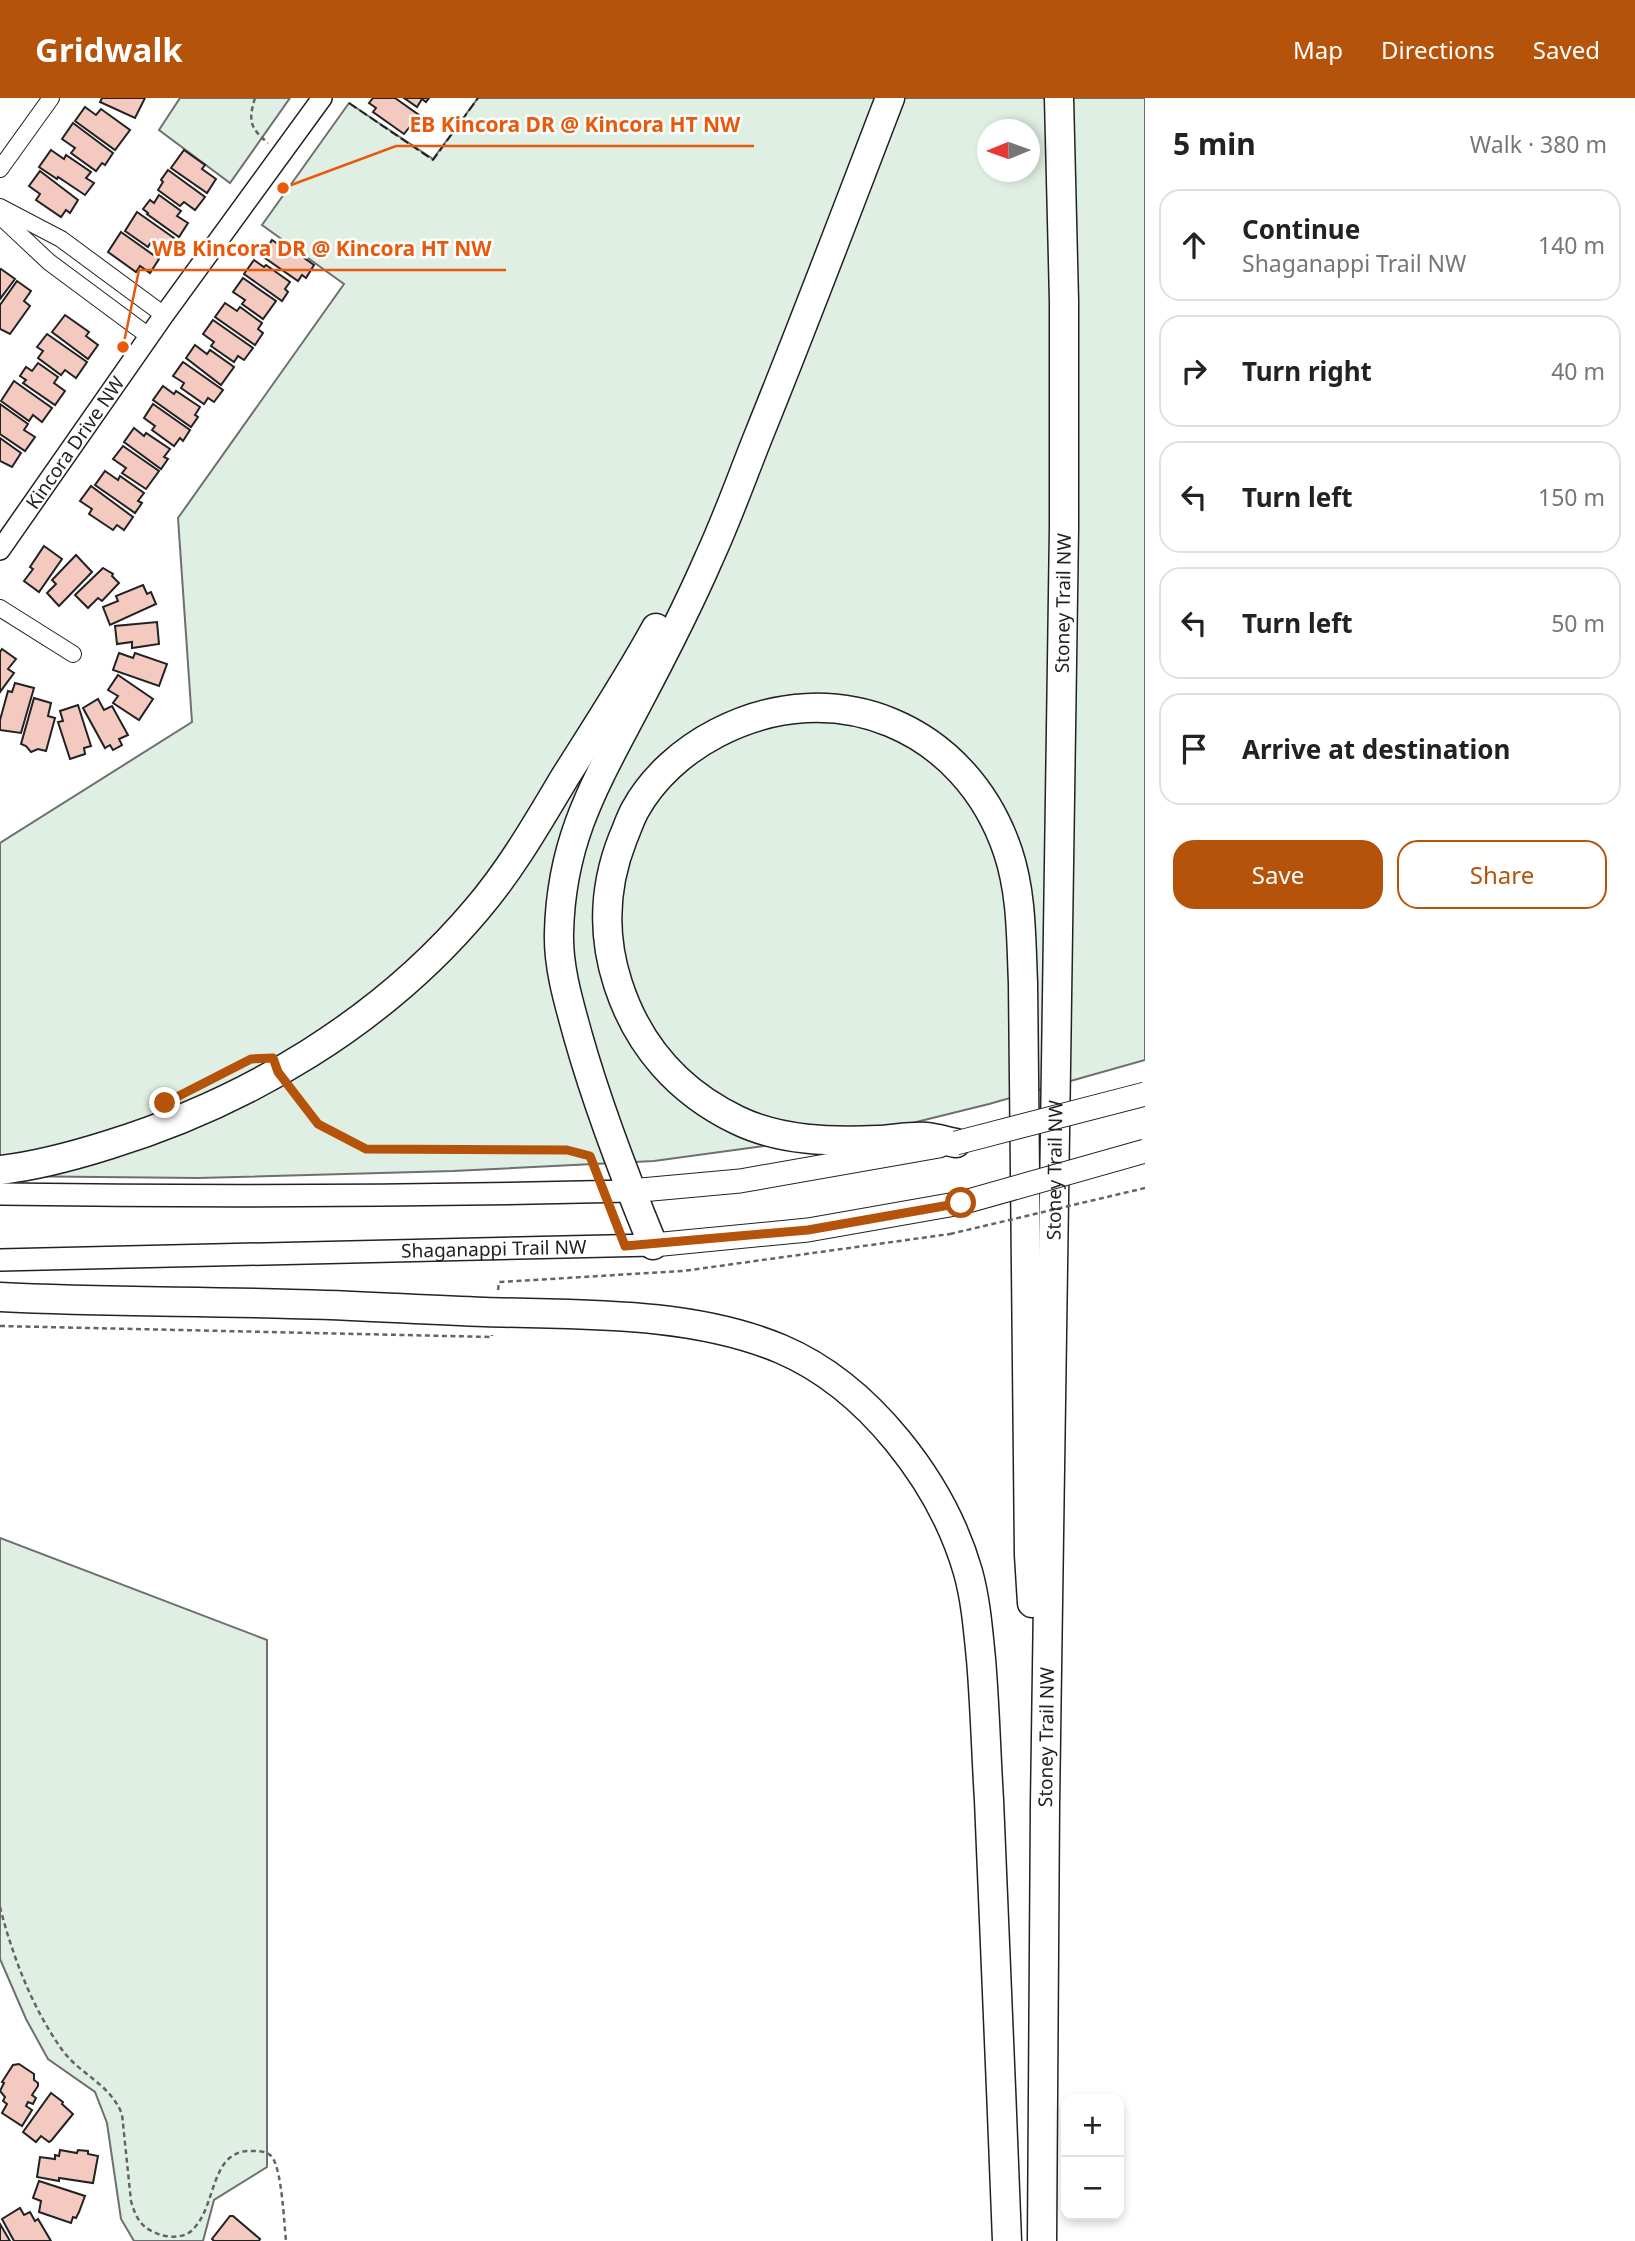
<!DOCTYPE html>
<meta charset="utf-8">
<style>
body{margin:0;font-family:"Noto Sans",sans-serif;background:#f2f2f2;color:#222}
.controls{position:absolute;right:21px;bottom:21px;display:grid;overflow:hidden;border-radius:14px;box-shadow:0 4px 10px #0003}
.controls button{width:63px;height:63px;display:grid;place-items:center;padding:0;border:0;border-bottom:2px solid #e0e0e0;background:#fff;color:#222;font:35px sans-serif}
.compass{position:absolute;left:977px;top:21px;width:63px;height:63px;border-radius:50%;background:#fff;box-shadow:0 4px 10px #0003;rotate:269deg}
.stop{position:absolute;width:21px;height:21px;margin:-16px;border:5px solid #b45309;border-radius:50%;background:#fff}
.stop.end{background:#b45309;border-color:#fff;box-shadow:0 2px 7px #0008}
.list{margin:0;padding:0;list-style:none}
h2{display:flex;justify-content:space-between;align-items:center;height:91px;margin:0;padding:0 28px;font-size:30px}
h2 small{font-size:23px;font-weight:400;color:#767676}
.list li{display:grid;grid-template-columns:46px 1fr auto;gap:21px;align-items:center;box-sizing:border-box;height:112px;margin:0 14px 14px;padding:0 14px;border:2px solid #e0e0e0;border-radius:21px}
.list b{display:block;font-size:26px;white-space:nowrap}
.list p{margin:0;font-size:23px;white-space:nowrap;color:#767676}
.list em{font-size:23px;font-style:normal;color:#767676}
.actions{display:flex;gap:14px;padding:21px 28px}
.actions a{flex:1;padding:16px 0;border:2px solid #b45309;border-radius:21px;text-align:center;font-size:24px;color:#b45309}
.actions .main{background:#b45309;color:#fff}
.icon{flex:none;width:38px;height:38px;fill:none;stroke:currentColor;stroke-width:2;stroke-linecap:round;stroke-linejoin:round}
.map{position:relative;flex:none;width:1145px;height:2143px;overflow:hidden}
header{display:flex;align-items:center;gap:42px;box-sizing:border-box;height:98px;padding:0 35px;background:#b45309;color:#fff}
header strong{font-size:33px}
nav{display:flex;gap:38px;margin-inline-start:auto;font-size:24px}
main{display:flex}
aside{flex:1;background:#fff}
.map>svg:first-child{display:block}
.green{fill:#e0efe3;stroke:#6f6f6f;stroke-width:2;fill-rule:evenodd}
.building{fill:#f3c9c0;stroke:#222;stroke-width:2}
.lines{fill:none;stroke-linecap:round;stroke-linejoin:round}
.minor-casing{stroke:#222;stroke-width:18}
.tertiary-casing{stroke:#222;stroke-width:22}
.secondary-casing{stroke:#222;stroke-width:24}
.primary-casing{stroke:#222;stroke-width:25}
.motorway-casing{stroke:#222;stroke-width:31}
.path{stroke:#646464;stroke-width:2.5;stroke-dasharray:5 3.5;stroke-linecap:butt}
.minor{stroke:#fff;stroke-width:16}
.tertiary{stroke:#fff;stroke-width:19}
.secondary{stroke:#fff;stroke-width:21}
.primary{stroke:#fff;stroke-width:23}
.motorway{stroke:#fff;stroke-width:28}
.primary-bridge-casing{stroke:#222;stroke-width:25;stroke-linecap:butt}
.path-bridge{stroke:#646464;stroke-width:2.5;stroke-dasharray:5 3.5;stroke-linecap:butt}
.primary-bridge{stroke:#fff;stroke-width:23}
.fence{stroke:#222;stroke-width:2;stroke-dasharray:9 3.5;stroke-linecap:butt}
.route{stroke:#b45309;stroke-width:9}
.labels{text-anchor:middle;stroke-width:5;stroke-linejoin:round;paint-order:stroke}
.street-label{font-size:19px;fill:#222;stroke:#fff}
.leader{fill:none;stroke:#e8590c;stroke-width:2.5}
.callout-dot{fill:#e8590c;stroke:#fff;stroke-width:2.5}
.callout-label{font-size:21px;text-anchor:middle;font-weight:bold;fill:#e8590c;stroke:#fff;stroke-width:5;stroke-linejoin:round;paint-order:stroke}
</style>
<header>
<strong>Gridwalk</strong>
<nav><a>Map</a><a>Directions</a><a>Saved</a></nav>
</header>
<main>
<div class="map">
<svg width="1145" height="2143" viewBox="0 0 1145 2143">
<rect width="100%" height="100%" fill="#fff"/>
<g class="green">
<path d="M 180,0 L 290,0 L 230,85 L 159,32 Z"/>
<path d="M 478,0 L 1145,0 L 1145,962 L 989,1006 L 888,1031 L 654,1063 L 453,1073 L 198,1080 L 0,1078 L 0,745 L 192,624 L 178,420 L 344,186 L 262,127 L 349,5 L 433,61 ZM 988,32 L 1030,32 L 1030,74 L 988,74 Z"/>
<path d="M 0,1440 L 267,1542 L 267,2069 L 214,2102 L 203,2143 L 134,2143 L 121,2121 L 107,2025 L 95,1994 L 48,1961 L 26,1921 L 0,1861 Z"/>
</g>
<g class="building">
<path d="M 102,0 L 145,0 L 135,20 L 100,4 Z"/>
<path d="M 373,0 L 395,0 L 419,17 L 404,36 L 373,14 L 376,10 L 369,5 Z"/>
<path d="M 404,0 L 429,0 L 426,4 L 422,1 L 417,9 Z"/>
<path d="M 85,9 L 96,17 L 101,11 L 130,32 L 115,52 L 75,23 Z"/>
<path d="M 73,25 L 113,55 L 105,67 L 102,65 L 96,73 L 71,55 L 75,50 L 62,41 Z"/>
<path d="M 51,52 L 64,61 L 66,57 L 91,74 L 86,80 L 94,85 L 85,97 L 58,79 L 57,81 L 39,69 Z"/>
<path d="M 184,52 L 205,67 L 202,71 L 216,81 L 207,95 L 171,70 Z"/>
<path d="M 168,72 L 205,99 L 195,112 L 184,104 L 180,108 L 158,92 L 163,84 L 161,82 Z"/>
<path d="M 40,73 L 78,102 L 70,115 L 66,112 L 61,119 L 36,102 L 40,96 L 29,88 Z"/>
<path d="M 159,97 L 181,113 L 177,118 L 188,125 L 179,139 L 147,116 L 148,115 L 143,111 L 150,102 L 154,105 Z"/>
<path d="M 137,114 L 174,140 L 165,154 L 151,144 L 148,149 L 125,133 Z"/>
<path d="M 121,134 L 159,161 L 150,175 L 140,168 L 136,174 L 108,154 Z"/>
<path d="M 272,142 L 281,148 L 283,145 L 314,167 L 306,180 L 302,177 L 298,183 L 262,158 Z"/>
<path d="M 254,162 L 264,169 L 266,167 L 290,184 L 285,191 L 288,194 L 282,203 L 244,176 Z"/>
<path d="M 1,171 L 15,181 L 0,201 L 0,171 Z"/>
<path d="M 243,180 L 276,203 L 263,221 L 242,206 L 245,202 L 233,194 Z"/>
<path d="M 17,183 L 31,193 L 24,203 L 30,208 L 10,236 L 0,231 L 0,207 Z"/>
<path d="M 225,205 L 237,213 L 240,209 L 262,225 L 258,231 L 263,235 L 255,247 L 215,219 Z"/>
<path d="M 65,217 L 89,234 L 86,238 L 98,247 L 88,261 L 52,234 Z"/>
<path d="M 213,222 L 253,250 L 244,262 L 238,258 L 234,264 L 211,248 L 214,244 L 203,236 Z"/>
<path d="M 47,236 L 87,264 L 76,280 L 65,272 L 61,277 L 38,260 L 43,253 L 37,249 Z"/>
<path d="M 195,247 L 207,256 L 210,252 L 234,269 L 221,287 L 186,260 Z"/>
<path d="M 183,264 L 223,292 L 214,304 L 208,300 L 204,306 L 181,290 L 184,285 L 173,278 Z"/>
<path d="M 38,265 L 58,279 L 54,285 L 65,293 L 55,307 L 23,285 L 26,282 L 20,278 L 26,269 L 32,273 Z"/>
<path d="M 14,283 L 52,310 L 42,324 L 33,317 L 29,323 L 1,303 Z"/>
<path d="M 163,288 L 174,296 L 176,293 L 200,309 L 195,317 L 198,319 L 191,329 L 153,302 Z"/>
<path d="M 0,306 L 28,326 L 24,332 L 35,339 L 25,353 L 0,336 Z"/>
<path d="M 153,306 L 190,332 L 183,343 L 180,340 L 174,348 L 152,332 L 155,328 L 144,320 Z"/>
<path d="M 134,330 L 144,338 L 146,335 L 170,351 L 164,359 L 168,361 L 161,371 L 124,344 Z"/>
<path d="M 0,340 L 21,355 L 12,369 L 0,363 Z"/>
<path d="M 123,348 L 159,373 L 146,391 L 122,375 L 126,370 L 113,361 Z"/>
<path d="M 105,373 L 118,382 L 120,378 L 144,395 L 138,403 L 142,405 L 135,415 L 95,387 Z"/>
<path d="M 91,388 L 133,419 L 124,432 L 117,427 L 113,432 L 89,416 L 92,411 L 80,403 Z"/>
<path d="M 44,448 L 62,461 L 39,494 L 24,483 L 33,471 L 30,469 Z"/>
<path d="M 76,457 L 92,474 L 59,508 L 47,495 L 56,486 L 52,482 Z"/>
<path d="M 103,470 L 113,476 L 112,478 L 119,485 L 102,503 L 98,500 L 88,510 L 75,497 Z"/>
<path d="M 143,487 L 147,496 L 151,494 L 156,506 L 110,527 L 103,509 L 118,503 L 116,498 Z"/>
<path d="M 157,524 L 159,546 L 132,550 L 132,544 L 117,546 L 115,528 Z"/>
<path d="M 2,551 L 16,561 L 8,571 L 14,575 L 0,594 L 0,554 Z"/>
<path d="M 119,555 L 133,560 L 135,555 L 167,566 L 159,588 L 113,572 Z"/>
<path d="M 118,577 L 153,601 L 139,622 L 113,605 L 118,598 L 108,592 Z"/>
<path d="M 15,585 L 34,590 L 21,635 L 0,632 L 0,622 L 8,593 L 12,594 Z"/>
<path d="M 34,600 L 51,605 L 48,618 L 55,620 L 46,653 L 38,651 L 31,654 L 26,648 L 21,646 Z"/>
<path d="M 98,601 L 104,612 L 112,608 L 128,637 L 119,641 L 122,647 L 113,652 L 110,647 L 105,650 L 83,610 Z"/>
<path d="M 78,607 L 91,648 L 84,650 L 85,656 L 70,661 L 58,624 L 63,623 L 60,613 Z"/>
<path d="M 19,1966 L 34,1976 L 34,1982 L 38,1985 L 38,1988 L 32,1997 L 36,2000 L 33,2006 L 28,2004 L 26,2008 L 32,2012 L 22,2028 L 2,2015 L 7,2006 L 3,2003 L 5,1999 L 0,1993 L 4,1985 L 2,1984 L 13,1967 Z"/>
<path d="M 51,1995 L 63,2004 L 62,2006 L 73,2016 L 51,2043 L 49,2044 L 41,2038 L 36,2044 L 23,2034 Z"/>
<path d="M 60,2052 L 77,2055 L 78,2052 L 88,2053 L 88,2056 L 98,2058 L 93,2085 L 59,2080 L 59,2083 L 37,2079 L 40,2059 L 55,2061 L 55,2057 L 59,2058 Z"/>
<path d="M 39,2083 L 85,2098 L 79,2114 L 76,2120 L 73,2119 L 71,2125 L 39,2114 L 41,2103 L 33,2100 Z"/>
<path d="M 20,2110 L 24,2117 L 30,2114 L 35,2123 L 38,2121 L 51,2143 L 14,2143 L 2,2121 Z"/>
<path d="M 230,2118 L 233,2118 L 260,2141 L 259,2143 L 214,2143 L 212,2141 Z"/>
<path d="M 0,2126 L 10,2143 L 0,2143 Z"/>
</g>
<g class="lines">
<g class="minor-casing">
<g id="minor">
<path d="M 0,71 L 51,0"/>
<path d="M 0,109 L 61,141 L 164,217"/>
<path d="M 0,118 L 49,164 L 150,239"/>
<path d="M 0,510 L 73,556"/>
</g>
</g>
<g class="tertiary-casing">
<g id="tertiary">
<path id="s1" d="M 0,452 L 164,217 L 322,0"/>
</g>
</g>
<g class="secondary-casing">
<g id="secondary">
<path d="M 0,1096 C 210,1099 420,1098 630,1093"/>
<path id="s2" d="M 0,1162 L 653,1147"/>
</g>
</g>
<g class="primary-casing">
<g id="primary">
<path d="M 630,1093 L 740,1083 L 939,1048"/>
<path d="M 653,1147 L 808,1132 L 961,1105"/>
</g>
</g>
<g class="motorway-casing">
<g id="motorway">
<path d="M 956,1045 C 946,1043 936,1040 926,1039 C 911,1038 894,1041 878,1042 C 831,1044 780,1043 737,1022 C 679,994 638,948 618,886 C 602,837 604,788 623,740 C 627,731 630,721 635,712 C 653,679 684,652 717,635 C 834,574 966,628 1008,754 C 1022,796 1021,841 1023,885 L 1029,1457 L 1032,1505"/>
<path d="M 0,1072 C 36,1068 73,1058 108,1047 C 248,1004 382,924 477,811 C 512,770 538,724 565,679 C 596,630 628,581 656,530"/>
<path d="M 653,1147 C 625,1079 598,1009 578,938 C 569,905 558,870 559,835 C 561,743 594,688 635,610 C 661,561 687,511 709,460 C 728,419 743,376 760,334 C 805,223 847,112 890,0"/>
<path d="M 0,1199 C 97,1204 194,1203 291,1206 C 356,1207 420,1212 485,1214 C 581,1217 691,1213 781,1251 C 868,1288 942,1384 968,1474 C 976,1503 978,1532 981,1561 C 985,1608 986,1655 989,1702 C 996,1849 1001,1996 1007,2143"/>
<path id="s3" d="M 1042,2143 L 1045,1706 L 1064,430 L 1064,203 L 1059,0"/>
</g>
</g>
<g class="path">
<path d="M 255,0 C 248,23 250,30 268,45"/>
<path d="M 221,976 L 251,961 L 256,960"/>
<path d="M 291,990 L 318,1025 L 366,1051 L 567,1052 L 590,1058 L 597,1076"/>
<path d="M 611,1111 L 617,1128"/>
<path d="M 498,1192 L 499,1184 L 683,1173 L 950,1136"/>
<path d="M 0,1228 L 492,1239 L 492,1237"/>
<path d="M 0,1809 C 12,1857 33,1912 63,1953 C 82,1978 109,1985 122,2016 L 131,2103 C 136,2121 142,2131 161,2137 C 172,2140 187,2140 195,2129 C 210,2112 211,2085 224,2066 C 230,2057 241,2052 252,2053 C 259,2053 267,2053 272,2059 C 282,2072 284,2125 286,2143"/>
</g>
<use href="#minor" class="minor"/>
<use href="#tertiary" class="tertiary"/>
<use href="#secondary" class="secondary"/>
<use href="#primary" class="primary"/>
<use href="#motorway" class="motorway"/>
<g class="primary-bridge-casing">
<g id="primary-bridge">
<path d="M 956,1045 L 1145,996"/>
<path d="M 961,1105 L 1145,1053"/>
</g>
</g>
<path class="path-bridge" d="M 950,1136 L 1145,1090"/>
<use href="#primary-bridge" class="primary-bridge"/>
<path class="fence" d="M 349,5 L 433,62 L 478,0"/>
</g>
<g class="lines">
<path class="route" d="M 165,1005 L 251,961 L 273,960 L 278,974 L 318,1026 L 366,1051 L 567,1052 L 590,1058 L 625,1148 L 808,1132 L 961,1105"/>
</g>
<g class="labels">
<g class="street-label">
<text dy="7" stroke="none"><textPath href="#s1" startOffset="131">Kincora Drive NW</textPath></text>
<text dy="7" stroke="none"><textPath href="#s3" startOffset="1638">Stoney Trail NW</textPath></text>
<text dy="7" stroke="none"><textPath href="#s3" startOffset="1071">Stoney Trail NW</textPath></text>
<text dy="7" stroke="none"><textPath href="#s2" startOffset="494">Shaganappi Trail NW</textPath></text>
<text dy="7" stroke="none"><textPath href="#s3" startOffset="504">Stoney Trail NW</textPath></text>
</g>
</g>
<path class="leader" d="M283 90L396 48H754M123 249L139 172H506"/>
<g class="callout-dot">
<circle cx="283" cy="90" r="7"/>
<circle cx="123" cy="249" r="7"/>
</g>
<g class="callout-label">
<text x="575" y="34">EB Kincora DR @ Kincora HT NW</text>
<text x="322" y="158">WB Kincora DR @ Kincora HT NW</text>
</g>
</svg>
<div class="controls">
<button>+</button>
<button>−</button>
</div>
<svg class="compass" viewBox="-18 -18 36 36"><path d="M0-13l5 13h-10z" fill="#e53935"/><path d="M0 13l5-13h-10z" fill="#767676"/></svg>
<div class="stop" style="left:961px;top:1105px"></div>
<div class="stop end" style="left:165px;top:1005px"></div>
</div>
<aside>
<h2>5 min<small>Walk · 380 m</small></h2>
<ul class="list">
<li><svg class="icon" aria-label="ahead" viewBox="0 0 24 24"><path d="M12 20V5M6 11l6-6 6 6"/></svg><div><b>Continue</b><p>Shaganappi Trail NW</p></div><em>140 m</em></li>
<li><svg class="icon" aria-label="right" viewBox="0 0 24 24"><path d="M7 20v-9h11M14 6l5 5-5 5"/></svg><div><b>Turn right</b></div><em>40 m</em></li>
<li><svg class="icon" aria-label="left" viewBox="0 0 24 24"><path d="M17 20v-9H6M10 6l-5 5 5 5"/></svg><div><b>Turn left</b></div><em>150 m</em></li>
<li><svg class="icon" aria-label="left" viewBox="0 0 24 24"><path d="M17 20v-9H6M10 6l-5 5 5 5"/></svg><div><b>Turn left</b></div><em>50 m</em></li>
<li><svg class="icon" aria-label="arrive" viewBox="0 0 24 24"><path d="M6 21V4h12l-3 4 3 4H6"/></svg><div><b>Arrive at destination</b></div></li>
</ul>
<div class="actions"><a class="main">Save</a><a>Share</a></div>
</aside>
</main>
